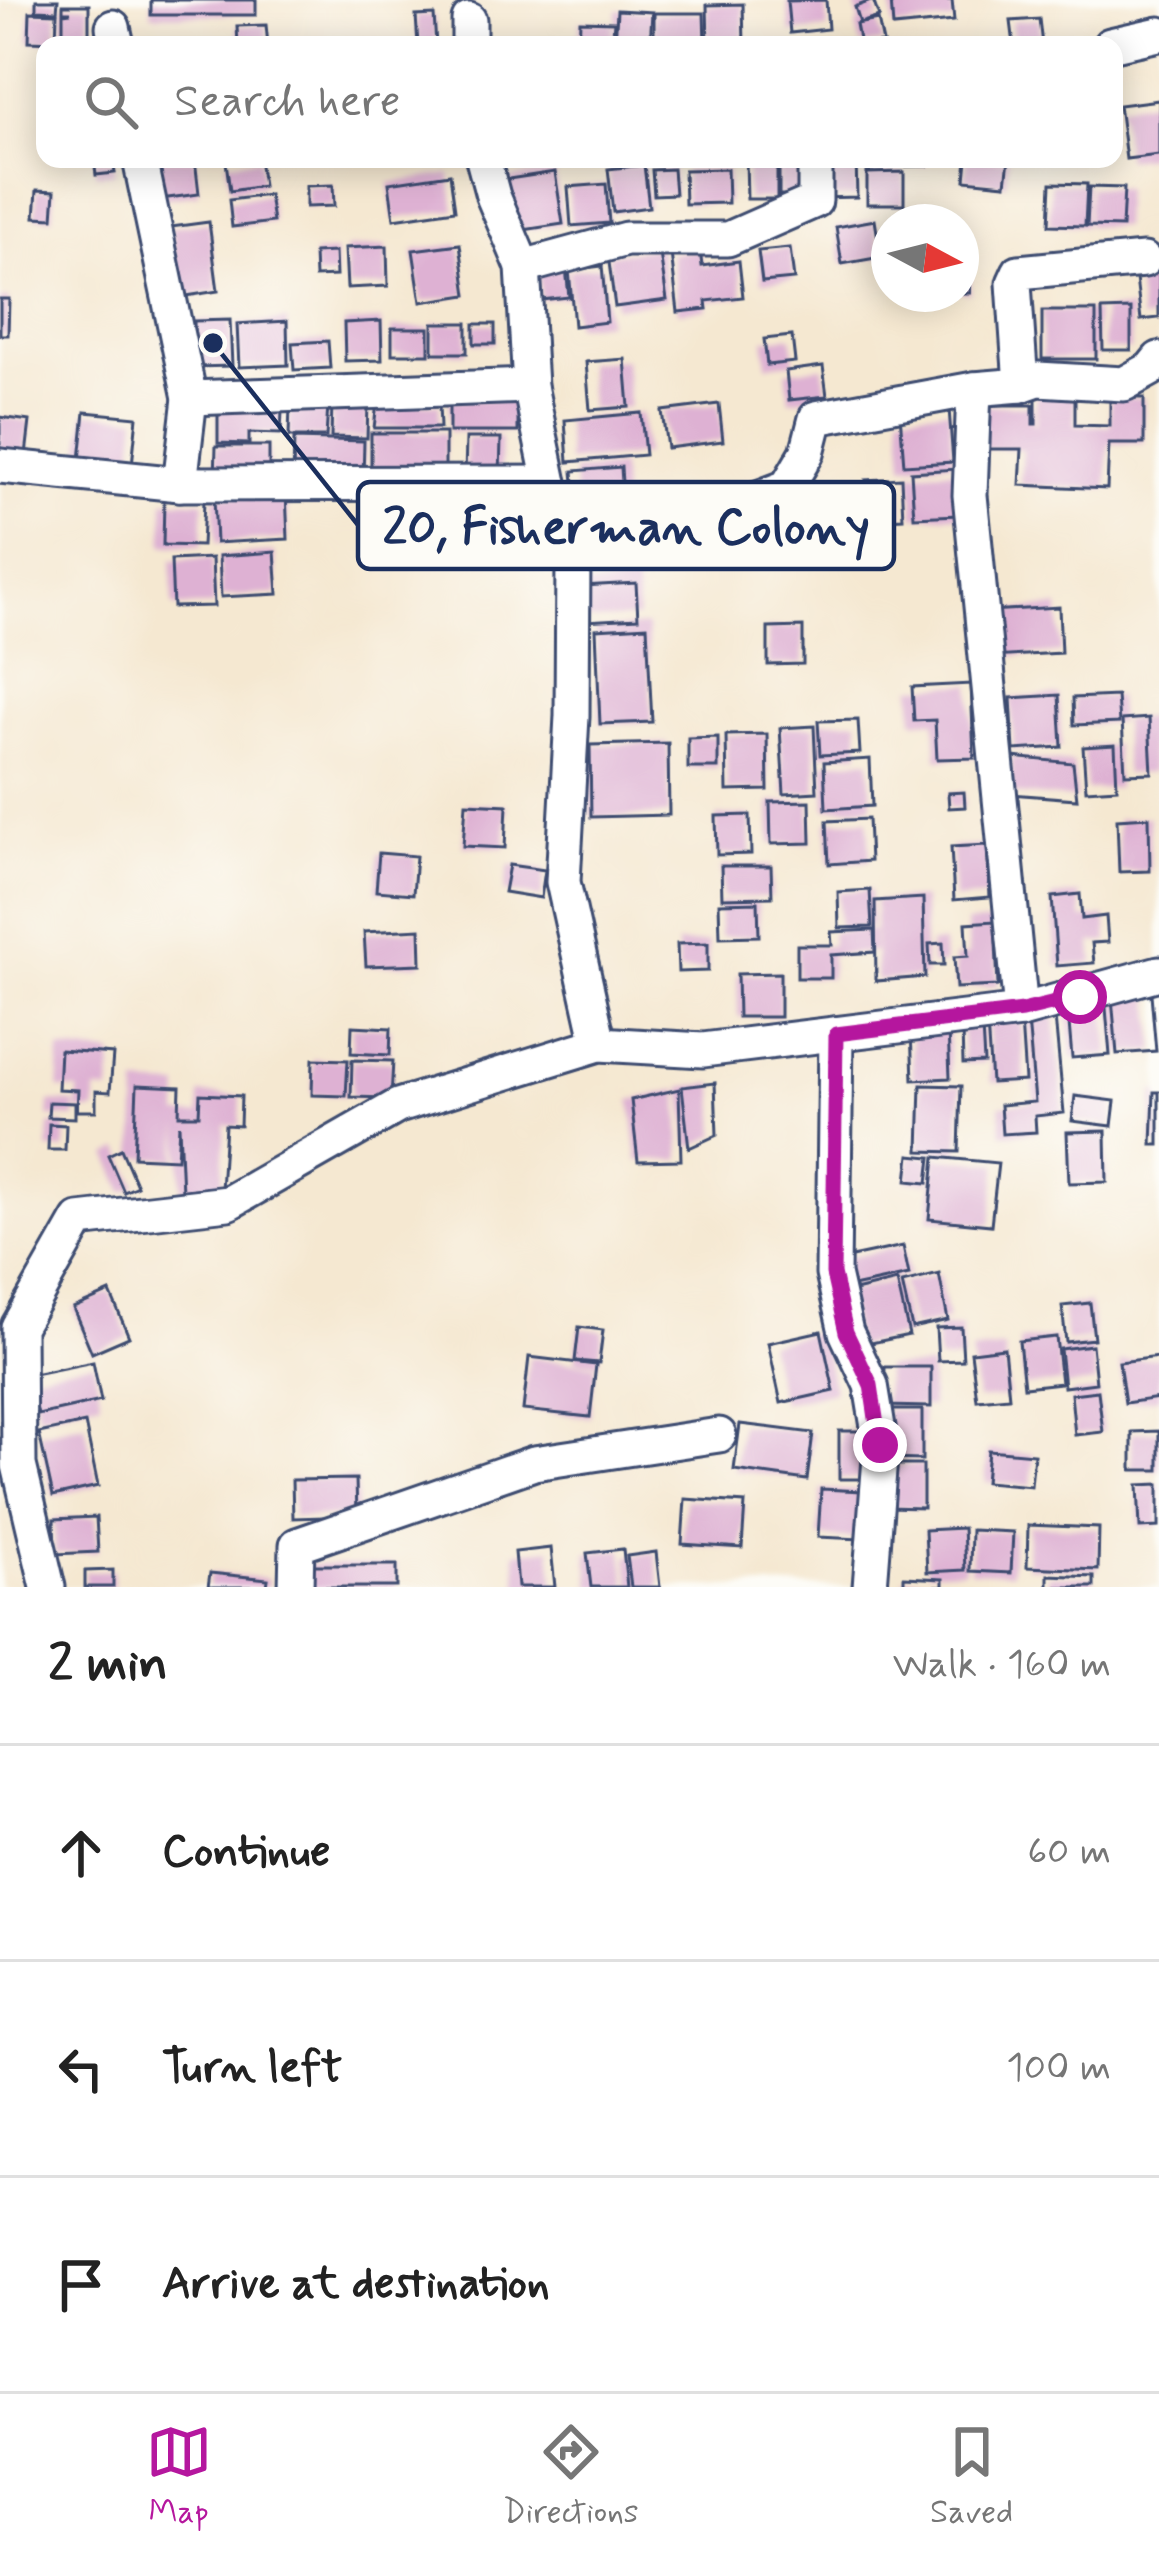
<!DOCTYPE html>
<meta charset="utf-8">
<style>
body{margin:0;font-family:Mynerve,sans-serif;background:#f6f6f6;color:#222}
.compass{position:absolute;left:871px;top:204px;width:108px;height:108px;border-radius:50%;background:#fff;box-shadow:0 6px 30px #0003;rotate:97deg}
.stop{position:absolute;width:36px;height:36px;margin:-27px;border:9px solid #b5179e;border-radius:50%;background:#fff}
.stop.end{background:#b5179e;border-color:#fff;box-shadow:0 3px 12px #0008}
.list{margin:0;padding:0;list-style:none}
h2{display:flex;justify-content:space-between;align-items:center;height:156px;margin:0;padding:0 48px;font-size:51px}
h2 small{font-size:39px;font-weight:400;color:#767676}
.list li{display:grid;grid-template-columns:78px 1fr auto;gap:36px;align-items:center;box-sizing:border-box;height:216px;padding:0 48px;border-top:3px solid #e0e0e0}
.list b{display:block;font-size:45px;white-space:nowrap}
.list em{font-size:39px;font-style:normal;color:#767676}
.icon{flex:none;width:66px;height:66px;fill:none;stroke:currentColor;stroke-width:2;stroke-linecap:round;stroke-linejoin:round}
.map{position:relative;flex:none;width:1159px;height:1587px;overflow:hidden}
.search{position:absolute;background:#fff;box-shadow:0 6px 30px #0003;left:36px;right:36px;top:36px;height:132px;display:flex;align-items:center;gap:30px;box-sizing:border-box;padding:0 42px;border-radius:24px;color:#767676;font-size:45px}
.sheet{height:804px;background:#fff}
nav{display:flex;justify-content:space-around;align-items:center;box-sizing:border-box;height:168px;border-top:3px solid #e0e0e0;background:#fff;font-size:33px;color:#767676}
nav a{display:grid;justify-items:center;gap:6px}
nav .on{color:#b5179e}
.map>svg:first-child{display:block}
.building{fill:#deb1d3}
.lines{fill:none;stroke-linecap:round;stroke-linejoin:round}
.minor-casing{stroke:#3c4b6f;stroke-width:39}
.minor{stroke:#fff;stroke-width:33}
.route{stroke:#b5179e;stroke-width:15}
.leader{fill:none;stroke:#1b2f5e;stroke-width:4.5}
.callout-dot{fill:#1b2f5e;stroke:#fdfcf7;stroke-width:4.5}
.callout{fill:#fdfcf7;stroke:#1b2f5e;stroke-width:4.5}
.callout-label{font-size:51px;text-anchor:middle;font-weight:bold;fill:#1b2f5e}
</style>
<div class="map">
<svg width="1159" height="1587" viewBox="0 0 1159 1587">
<rect width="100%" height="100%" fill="#fdfcf7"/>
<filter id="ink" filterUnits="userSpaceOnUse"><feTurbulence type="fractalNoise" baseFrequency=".00833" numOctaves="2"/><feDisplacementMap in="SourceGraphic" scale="24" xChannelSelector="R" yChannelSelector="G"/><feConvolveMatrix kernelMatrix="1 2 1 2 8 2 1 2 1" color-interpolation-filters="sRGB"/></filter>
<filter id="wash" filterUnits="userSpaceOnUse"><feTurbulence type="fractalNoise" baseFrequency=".004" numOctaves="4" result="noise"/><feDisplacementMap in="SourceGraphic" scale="48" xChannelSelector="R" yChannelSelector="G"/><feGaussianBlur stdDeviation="2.7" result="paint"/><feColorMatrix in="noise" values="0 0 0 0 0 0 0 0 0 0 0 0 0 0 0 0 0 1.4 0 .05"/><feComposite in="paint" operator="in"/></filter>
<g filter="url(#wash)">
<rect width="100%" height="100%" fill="#f5e8d1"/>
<g id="blocks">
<g class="building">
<path d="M 36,0 L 58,0 L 57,11 L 36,10 Z"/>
<rect x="151" y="0" width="105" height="15"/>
<path d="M 826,0 L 828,29 L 790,33 L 787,1 Z"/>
<path d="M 873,0 L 879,17 L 860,23 L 855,7 Z"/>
<path d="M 891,0 L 952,0 L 954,21 L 893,27 Z"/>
<path d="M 743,4 L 744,45 L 708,45 L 707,5 Z"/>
<path d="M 63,5 L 89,5 L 89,45 L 63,45 L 63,13 L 71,12 L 63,12 Z"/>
<path d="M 617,10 L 652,12 L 650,45 L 615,45 Z"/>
<path d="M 30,12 L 57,13 L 56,42 L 29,41 Z"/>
<path d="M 654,13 L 704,13 L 705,45 L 654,45 Z"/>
<path d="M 434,15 L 436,45 L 418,45 L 416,16 Z"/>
<path d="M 1039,19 L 1042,45 L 1014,45 L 1011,21 Z"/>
<path d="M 878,20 L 883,43 L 860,45 L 856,24 Z"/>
<path d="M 580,21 L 614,22 L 612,45 L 579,45 Z"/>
<path d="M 266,25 L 268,45 L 238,45 L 237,26 Z"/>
<path d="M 1159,100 L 1159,155 L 1126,159 L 1119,105 Z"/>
<path d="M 94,159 L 113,159 L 115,173 L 96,175 Z"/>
<path d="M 155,159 L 195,159 L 199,194 L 160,199 Z"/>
<path d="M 259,159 L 263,186 L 230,191 L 226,162 Z"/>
<path d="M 746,159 L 777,159 L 777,199 L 747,199 Z"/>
<path d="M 819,159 L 856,159 L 857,197 L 819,198 Z"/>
<path d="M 870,159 L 927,159 L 927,166 L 870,167 Z"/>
<path d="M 967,159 L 1009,159 L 1006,184 L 965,180 Z"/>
<path d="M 779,164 L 814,164 L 815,195 L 779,195 Z"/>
<path d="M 644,165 L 649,207 L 613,212 L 608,169 Z"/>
<path d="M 673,169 L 675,194 L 654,195 L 652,170 Z"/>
<path d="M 727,169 L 728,203 L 685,204 L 684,170 Z"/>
<path d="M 555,172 L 563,224 L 510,232 L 502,180 Z"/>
<path d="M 904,172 L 904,204 L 867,204 L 867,173 Z"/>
<path d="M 450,174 L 455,210 L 394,219 L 389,183 Z"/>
<path d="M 1051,183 L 1087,184 L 1085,226 L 1049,225 Z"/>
<path d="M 606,184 L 609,223 L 571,226 L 568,187 Z"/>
<path d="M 333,185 L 334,206 L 306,207 L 306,186 Z"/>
<path d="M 1089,187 L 1124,188 L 1122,227 L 1087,226 Z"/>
<path d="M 37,190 L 55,191 L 53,218 L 35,217 Z"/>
<path d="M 269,195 L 273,222 L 232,227 L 229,200 Z"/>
<path d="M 875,220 L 881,257 L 842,264 L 836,227 Z"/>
<path d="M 209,222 L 218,291 L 180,297 L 171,227 Z"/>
<path d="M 961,237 L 973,237 L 970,293 L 961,293 Z"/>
<path d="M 460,244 L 467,295 L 421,302 L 413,250 Z"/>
<path d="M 387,246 L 388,286 L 347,288 L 345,248 Z"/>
<path d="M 659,247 L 667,300 L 615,307 L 608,255 Z"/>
<path d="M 790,248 L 794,279 L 762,282 L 758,251 Z"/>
<path d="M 700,250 L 702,266 L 739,261 L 743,297 L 706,301 L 707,309 L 678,312 L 671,253 Z"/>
<path d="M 335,252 L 336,276 L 315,277 L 314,253 Z"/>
<path d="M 602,266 L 607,322 L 574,326 L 569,270 Z"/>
<path d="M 1159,267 L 1159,318 L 1141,320 L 1135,270 Z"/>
<path d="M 566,268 L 569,297 L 541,300 L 538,271 Z"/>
<path d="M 0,299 L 9,299 L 8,335 L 0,335 Z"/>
<path d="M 1131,309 L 1131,350 L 1103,350 L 1102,310 Z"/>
<rect x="1042" y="311" width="54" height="48"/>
<path d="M 230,320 L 232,366 L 195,367 L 194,321 Z"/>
<path d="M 287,321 L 288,365 L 239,367 L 237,324 Z"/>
<path d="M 381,321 L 382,360 L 345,361 L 344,323 Z"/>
<rect x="433" y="323" width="34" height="30"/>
<rect x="474" y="324" width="21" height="20"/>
<rect x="392" y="328" width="37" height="26"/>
<path d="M 792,336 L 795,362 L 767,365 L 764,339 Z"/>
<path d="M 328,341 L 330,368 L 294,370 L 292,343 Z"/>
<path d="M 625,359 L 629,407 L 590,410 L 586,362 Z"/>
<path d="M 823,366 L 827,396 L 789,400 L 786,371 Z"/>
<path d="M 1036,387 L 1075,387 L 1075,425 L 1110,426 L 1110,398 L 1144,398 L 1144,444 L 1109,444 L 1107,489 L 1020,485 L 1022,449 L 975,449 L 984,405 L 1033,405 L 1033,424 L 1036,424 Z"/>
<rect x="449" y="400" width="69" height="32"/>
<path d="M 332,402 L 368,403 L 367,438 L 331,437 Z"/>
<path d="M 377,403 L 439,404 L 440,428 L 374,428 Z"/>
<path d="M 290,404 L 328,405 L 326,437 L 289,437 Z"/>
<path d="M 719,404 L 723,441 L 667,448 L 662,411 Z"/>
<path d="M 218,407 L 282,410 L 281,434 L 249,433 L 249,444 L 218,443 Z"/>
<path d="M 949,409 L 953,462 L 904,465 L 900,413 Z"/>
<path d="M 85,412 L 137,417 L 132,465 L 80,460 Z"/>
<path d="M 641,413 L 645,455 L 568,462 L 565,420 Z"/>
<path d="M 0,417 L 30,421 L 26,455 L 0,451 Z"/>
<path d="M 371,433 L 445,433 L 445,478 L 371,477 Z"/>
<path d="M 466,438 L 501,438 L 500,476 L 465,476 Z"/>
<path d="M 294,439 L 364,441 L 363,479 L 293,476 Z"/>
<path d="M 216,446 L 269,446 L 269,480 L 215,479 Z"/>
<path d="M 621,467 L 624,515 L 577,518 L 573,471 Z"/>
<path d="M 956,469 L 959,515 L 914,517 L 911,472 Z"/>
<path d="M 901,478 L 903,518 L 869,520 L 866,480 Z"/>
<path d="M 286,493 L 288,539 L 216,543 L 214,497 Z"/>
<path d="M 164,500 L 204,501 L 202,546 L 163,545 Z"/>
<path d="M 275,552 L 278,594 L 221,597 L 219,556 Z"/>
<path d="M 212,558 L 214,606 L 173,607 L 171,560 Z"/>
<path d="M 636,583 L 638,618 L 585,621 L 583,586 Z"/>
<path d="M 1059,607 L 1061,653 L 992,657 L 989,611 Z"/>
<path d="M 647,626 L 652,722 L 600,724 L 596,629 Z"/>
<path d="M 803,627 L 803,664 L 768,665 L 768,628 Z"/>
<path d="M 971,684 L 974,758 L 937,759 L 935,720 L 914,721 L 912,687 Z"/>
<path d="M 1059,695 L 1062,747 L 1014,750 L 1011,698 Z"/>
<path d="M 1117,696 L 1119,723 L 1074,725 L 1073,698 Z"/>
<path d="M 1149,718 L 1152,773 L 1125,774 L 1122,720 Z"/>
<path d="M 858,720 L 860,753 L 820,755 L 818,721 Z"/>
<path d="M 814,726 L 817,792 L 784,794 L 780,728 Z"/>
<path d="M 767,734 L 768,790 L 727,791 L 726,735 Z"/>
<path d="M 718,737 L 718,768 L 688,768 L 688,738 Z"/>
<path d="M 668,743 L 669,815 L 591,817 L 590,745 Z"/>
<path d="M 1115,745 L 1117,788 L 1086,790 L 1083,747 Z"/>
<path d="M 1012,757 L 1073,763 L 1077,799 L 1011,794 Z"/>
<path d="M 870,759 L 872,806 L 826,809 L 824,762 Z"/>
<path d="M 964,792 L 965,807 L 949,808 L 948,793 Z"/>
<path d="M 810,801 L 811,843 L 771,844 L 770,802 Z"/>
<path d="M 466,803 L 507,805 L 505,848 L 463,846 Z"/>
<path d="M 750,815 L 751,854 L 717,855 L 716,816 Z"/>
<path d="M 1149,817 L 1150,871 L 1119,872 L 1117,819 Z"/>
<path d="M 868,819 L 870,861 L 829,864 L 827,821 Z"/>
<path d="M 987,845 L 990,897 L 954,900 L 951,847 Z"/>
<path d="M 379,853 L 416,856 L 413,894 L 376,891 Z"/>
<path d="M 509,865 L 545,870 L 541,898 L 504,892 Z"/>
<path d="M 721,866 L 771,866 L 772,897 L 722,898 Z"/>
<path d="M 870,890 L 872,927 L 839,928 L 838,892 Z"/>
<path d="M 1080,894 L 1082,919 L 1106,916 L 1108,942 L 1092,943 L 1094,963 L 1057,966 L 1052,897 Z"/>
<path d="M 923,898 L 925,977 L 876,981 L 875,901 Z"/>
<path d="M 758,902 L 759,936 L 720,937 L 719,903 Z"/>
<path d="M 995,921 L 998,986 L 956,988 L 954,957 L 968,956 L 966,923 Z"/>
<path d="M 420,929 L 421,964 L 366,966 L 364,932 Z"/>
<path d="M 874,930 L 875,952 L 831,955 L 831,978 L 797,978 L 797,945 L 832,945 L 831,932 Z"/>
<path d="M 708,943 L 708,971 L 678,972 L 677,944 Z"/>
<path d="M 943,943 L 944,965 L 930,965 L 929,944 Z"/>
<path d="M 780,973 L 780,1017 L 738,1017 L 737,974 Z"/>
<path d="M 1151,994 L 1156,1051 L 1117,1054 L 1112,998 Z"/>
<path d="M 1106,1008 L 1110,1055 L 1072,1058 L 1068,1012 Z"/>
<path d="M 1055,1017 L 1064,1113 L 1035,1116 L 1036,1132 L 1002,1134 L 1000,1105 L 1035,1102 L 1028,1019 Z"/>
<path d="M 1021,1021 L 1025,1081 L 991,1083 L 987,1023 Z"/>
<path d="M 352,1026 L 391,1028 L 390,1055 L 351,1053 Z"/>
<path d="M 982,1028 L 984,1063 L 963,1064 L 962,1029 Z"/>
<path d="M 948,1030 L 950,1078 L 913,1080 L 911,1031 Z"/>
<path d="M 60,1050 L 113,1054 L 110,1092 L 96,1091 L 96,1111 L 77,1111 L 78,1090 L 58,1089 Z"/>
<path d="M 313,1059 L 348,1060 L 346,1096 L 312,1095 Z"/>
<path d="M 352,1060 L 393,1061 L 391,1098 L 351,1097 Z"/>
<path d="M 715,1083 L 717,1135 L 689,1148 L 682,1087 Z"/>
<path d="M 137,1085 L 180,1087 L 179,1115 L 199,1115 L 200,1094 L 241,1096 L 240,1126 L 225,1125 L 221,1190 L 182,1193 L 179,1125 L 177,1159 L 134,1157 Z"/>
<path d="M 921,1085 L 961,1086 L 959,1152 L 919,1151 Z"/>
<path d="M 679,1089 L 681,1160 L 638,1161 L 631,1100 Z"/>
<path d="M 1154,1092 L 1159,1092 L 1159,1145 L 1152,1145 Z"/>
<path d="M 1075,1096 L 1115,1101 L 1112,1126 L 1072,1121 Z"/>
<path d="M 49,1102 L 75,1103 L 75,1118 L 48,1117 Z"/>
<path d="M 49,1124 L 66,1125 L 65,1150 L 48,1150 Z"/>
<path d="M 1106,1131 L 1107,1182 L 1069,1183 L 1067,1132 Z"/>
<path d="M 121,1149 L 137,1186 L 124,1192 L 108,1155 Z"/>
<path d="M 910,1155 L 931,1157 L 928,1183 L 907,1181 Z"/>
<path d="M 935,1157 L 998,1163 L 991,1225 L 929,1219 Z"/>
<path d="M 903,1246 L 909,1275 L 848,1288 L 842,1259 Z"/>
<path d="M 939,1274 L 948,1320 L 912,1328 L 902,1283 Z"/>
<path d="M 897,1281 L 909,1335 L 857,1346 L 846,1293 Z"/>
<path d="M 110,1292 L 129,1337 L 92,1353 L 73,1308 Z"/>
<path d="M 1090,1303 L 1094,1339 L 1066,1342 L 1062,1306 Z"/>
<path d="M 579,1327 L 603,1330 L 599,1363 L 575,1361 Z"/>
<path d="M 961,1327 L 963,1360 L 938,1361 L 936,1328 Z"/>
<path d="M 821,1331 L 834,1391 L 781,1403 L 768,1343 Z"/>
<path d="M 1056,1337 L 1061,1383 L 1024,1387 L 1019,1341 Z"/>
<path d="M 1092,1345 L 1096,1383 L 1064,1387 L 1060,1349 Z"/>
<path d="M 1004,1348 L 1009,1397 L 977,1400 L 971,1352 Z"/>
<path d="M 529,1357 L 596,1365 L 590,1417 L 523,1410 Z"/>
<path d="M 1159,1357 L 1159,1398 L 1125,1403 L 1119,1362 Z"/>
<path d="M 93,1362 L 101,1401 L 38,1415 L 29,1375 Z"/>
<path d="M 885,1367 L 931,1367 L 931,1407 L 884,1406 Z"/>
<path d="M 1098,1391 L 1103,1432 L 1075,1435 L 1071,1394 Z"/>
<path d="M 886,1410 L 922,1410 L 922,1460 L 886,1459 Z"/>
<path d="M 85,1423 L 98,1486 L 53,1496 L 39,1433 Z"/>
<path d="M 740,1424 L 813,1433 L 807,1480 L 734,1470 Z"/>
<rect x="839" y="1431" width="26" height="48"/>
<path d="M 1159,1431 L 1159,1470 L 1132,1470 L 1132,1432 Z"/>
<path d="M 988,1450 L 1034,1454 L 1031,1486 L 985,1482 Z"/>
<path d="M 887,1465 L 923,1465 L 923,1508 L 887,1507 Z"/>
<path d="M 356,1479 L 357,1516 L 293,1518 L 292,1480 Z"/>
<path d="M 1159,1484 L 1159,1527 L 1140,1528 L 1138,1485 Z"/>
<path d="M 821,1489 L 863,1491 L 861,1539 L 818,1537 Z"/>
<path d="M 685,1499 L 745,1503 L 742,1548 L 682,1544 Z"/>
<path d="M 96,1517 L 98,1552 L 55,1554 L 54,1519 Z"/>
<path d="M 1028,1525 L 1099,1528 L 1098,1570 L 1027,1567 Z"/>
<path d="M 963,1528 L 965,1570 L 927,1572 L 925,1530 Z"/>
<path d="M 971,1530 L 1013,1532 L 1011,1573 L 970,1571 Z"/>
<path d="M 551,1548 L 555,1587 L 518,1587 L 515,1552 Z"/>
<path d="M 623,1549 L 627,1587 L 591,1587 L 587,1553 Z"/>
<path d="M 656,1552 L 660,1587 L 631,1587 L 627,1556 Z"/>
<path d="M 305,1565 L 397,1565 L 397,1587 L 304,1587 Z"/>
<path d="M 113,1570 L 113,1587 L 85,1587 L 85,1571 Z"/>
<path d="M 210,1573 L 268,1579 L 267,1587 L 208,1587 Z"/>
<path d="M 1048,1575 L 1094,1577 L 1094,1587 L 1048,1587 Z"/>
<path d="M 904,1577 L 943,1579 L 943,1587 L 904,1587 Z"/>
</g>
</g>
</g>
<g filter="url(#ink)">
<use href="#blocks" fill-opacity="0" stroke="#3c4b6f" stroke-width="3"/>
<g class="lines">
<g class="minor-casing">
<g id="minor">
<path d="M 469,20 L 469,45"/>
<path d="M 113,27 L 117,45"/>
<path d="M 1110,45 L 1159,34"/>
<path d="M 140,159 L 190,398 L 180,484"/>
<path d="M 483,159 L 493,196 L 523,267"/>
<path d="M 1021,385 L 1014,283 L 1019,272 L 1144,260"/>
<path d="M 190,398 L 530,386"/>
<path d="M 0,466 L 180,484 L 550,483 L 573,556 L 572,716 L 563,882 L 599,1044"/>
<path d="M 550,483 L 530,386 L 523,267 L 626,239 L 728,239 L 815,201 L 815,159"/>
<path d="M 573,556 L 699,520 L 787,487 L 807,453 L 816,418 L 974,389 L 1021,385 L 1038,379 L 1124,384 L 1151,369 L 1159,359"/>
<path d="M 1021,1011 L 1159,973"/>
<path d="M 836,1034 L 833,1274 L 846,1332 L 871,1385 L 881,1445 L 870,1587"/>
<path d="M 48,1587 L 19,1465 L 18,1327 L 79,1220 L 228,1203 L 398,1106 L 599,1044 L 703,1050 L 1021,1011 L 970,495 L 974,389"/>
<path d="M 296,1587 L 297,1545 L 534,1463 L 719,1435"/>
</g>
</g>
<use href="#minor" class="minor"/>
</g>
</g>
<g class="lines" filter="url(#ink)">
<path class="route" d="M 880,1445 L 871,1385 L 846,1332 L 833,1274 L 836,1034 L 1022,1011 L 1080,997"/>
</g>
<path class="leader" d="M213 343L358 525"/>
<circle class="callout-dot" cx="213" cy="343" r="12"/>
<rect class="callout" x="358" y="482" width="536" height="87" rx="12"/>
<g class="callout-label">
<text x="626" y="543">20, Fisherman Colony</text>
</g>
</svg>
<svg class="compass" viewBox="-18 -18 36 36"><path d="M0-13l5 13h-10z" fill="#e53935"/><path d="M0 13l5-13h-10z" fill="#767676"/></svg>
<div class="stop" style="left:1080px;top:997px"></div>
<div class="stop end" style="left:880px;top:1445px"></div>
<div class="search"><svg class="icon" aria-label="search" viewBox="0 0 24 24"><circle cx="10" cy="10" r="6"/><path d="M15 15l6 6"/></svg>Search here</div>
</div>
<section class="sheet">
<h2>2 min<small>Walk · 160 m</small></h2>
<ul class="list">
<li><svg class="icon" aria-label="ahead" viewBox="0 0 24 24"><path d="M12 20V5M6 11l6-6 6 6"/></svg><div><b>Continue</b></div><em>60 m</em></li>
<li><svg class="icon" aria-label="left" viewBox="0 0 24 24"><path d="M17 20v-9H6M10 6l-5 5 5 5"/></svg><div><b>Turn left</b></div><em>100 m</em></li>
<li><svg class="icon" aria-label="arrive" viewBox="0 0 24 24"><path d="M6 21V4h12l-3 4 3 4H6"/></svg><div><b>Arrive at destination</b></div></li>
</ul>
</section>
<nav>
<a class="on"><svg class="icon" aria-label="map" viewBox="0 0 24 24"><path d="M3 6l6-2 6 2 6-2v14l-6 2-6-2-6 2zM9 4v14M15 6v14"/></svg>Map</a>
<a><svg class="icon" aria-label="directions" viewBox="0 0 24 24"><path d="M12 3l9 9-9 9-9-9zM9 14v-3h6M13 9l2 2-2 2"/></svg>Directions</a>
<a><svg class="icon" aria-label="saved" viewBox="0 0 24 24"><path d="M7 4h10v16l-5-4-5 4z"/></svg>Saved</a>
</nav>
